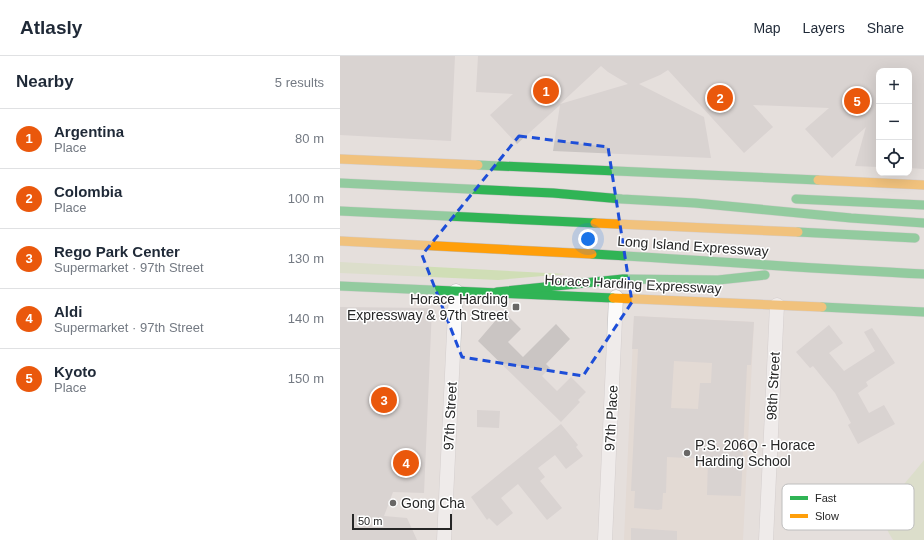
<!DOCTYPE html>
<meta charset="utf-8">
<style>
body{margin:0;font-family:Arial,sans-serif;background:#f6f6f7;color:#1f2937}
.controls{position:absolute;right:12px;top:12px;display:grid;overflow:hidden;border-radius:8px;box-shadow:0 4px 16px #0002}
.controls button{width:36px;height:36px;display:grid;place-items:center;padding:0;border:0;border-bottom:1px solid #e0e1e3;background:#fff;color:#1f2937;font:20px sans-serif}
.scale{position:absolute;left:12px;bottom:10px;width:100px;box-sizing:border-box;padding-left:4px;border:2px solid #262626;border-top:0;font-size:11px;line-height:14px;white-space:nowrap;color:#262626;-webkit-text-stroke:3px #fff;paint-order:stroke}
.you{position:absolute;left:248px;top:183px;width:14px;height:14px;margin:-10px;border:3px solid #fff;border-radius:50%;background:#1a73e8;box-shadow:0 0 0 6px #1a73e833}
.badge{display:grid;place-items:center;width:26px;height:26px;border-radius:50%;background:#ea580c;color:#fff;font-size:13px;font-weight:700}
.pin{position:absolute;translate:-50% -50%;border:2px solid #fff;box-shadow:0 1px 4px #0006}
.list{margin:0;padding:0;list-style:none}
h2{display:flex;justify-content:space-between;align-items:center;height:52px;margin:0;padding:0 16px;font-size:17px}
h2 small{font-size:13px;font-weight:400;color:#747a83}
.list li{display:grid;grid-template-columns:26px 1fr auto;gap:12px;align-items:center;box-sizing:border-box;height:60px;padding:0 16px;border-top:1px solid #e0e1e3}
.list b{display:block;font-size:15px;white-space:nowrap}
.list p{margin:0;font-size:13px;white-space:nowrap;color:#747a83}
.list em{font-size:13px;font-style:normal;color:#747a83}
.icon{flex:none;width:22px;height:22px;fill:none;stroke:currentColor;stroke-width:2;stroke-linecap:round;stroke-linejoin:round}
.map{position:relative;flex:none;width:584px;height:484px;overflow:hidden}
header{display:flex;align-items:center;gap:24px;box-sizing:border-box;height:56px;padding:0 20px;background:#fff;border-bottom:1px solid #e0e1e3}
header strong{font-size:19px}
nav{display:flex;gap:22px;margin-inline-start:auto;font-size:14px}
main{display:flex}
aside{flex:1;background:#fff}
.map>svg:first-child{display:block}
.education{fill:#e0d4ca}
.green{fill:#d0deb6}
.building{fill:#cac5c3;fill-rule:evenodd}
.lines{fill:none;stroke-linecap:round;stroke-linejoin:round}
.street-casing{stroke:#bfbdbd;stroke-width:15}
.fast-casing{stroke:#bfbdbd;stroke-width:10}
.slow-casing{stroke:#bfbdbd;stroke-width:10}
.street{stroke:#fbfafa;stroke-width:14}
.fast{stroke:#30b455;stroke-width:9}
.slow{stroke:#ff9f0a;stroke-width:9}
.marked{fill:none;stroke:#1d4ed8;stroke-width:3;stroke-dasharray:8 5;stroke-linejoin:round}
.poi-dot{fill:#696766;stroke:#fff;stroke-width:1.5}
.labels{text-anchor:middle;stroke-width:3;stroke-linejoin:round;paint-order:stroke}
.street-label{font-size:14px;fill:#262626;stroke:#fff}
.poi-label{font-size:14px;fill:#262626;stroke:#fff;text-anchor:start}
.key{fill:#fff;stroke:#bebebe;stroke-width:1}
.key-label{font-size:11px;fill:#262626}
</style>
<header>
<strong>Atlasly</strong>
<nav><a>Map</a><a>Layers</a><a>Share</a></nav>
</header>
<main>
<aside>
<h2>Nearby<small>5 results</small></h2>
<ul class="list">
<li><span class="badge">1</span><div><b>Argentina</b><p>Place</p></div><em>80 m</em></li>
<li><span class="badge">2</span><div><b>Colombia</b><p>Place</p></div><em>100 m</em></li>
<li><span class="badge">3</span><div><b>Rego Park Center</b><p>Supermarket · 97th Street</p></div><em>130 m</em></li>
<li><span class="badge">4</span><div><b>Aldi</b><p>Supermarket · 97th Street</p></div><em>140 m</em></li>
<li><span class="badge">5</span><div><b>Kyoto</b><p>Place</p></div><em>150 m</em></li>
</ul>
</aside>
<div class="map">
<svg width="584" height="484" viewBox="0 0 584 484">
<rect width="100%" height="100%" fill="#e5dfdc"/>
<path class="education" d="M 294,260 L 414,266 L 403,484 L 284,484 Z"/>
<g class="green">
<path d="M 0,206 L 226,218 L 158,224 L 0,217 Z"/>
<path d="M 584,404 L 584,484 L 553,484 C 550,479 546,473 546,467 C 545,446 572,420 584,404 Z"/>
</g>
<g class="building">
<path d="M 0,0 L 115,0 L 111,85 L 0,79 Z"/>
<path d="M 138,0 L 584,0 L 584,113 L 569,112 L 569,15 L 539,15 L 539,111 L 515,110 L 526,71 L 492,102 L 465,73 L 489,52 L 413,49 L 433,71 L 404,97 L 328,14 L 320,19 L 299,28 L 364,61 L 371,102 L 213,95 L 220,49 L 177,88 L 150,59 L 173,38 L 136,36 ZM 261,10 L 268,16 L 288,28 L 220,48 Z"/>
<path d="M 0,251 L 92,252 L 84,437 L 53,436 L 44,460 L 67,462 L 77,484 L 0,484 Z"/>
<path d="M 166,258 L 181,273 L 168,286 L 183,301 L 216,268 L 230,283 L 206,308 L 210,312 L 202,320 L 217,335 L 231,321 L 246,336 L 238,344 L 240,346 L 221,366 L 138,285 L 156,264 L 158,266 Z"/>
<path d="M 294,260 L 414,266 L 411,309 L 407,309 L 401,440 L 367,439 L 368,403 L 327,401 L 326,437 L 323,437 L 322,453 L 318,454 L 294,452 L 295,435 L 291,435 L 298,293 L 292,293 ZM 334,305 L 372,307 L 371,327 L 360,327 L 358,353 L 331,352 Z"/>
<path d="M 489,269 L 503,287 L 489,297 L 504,315 L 535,295 L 524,276 L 532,272 L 555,307 L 526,326 L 528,330 L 518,337 L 529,357 L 544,349 L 555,368 L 518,388 L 508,369 L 511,367 L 495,337 L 473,310 L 470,312 L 456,296 Z"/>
<path d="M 137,354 L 160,355 L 159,372 L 137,371 Z"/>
<path d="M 221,368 L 238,389 L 236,391 L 243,400 L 226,413 L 215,399 L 198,412 L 205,421 L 200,425 L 222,452 L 207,464 L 178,428 L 161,442 L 173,457 L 157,470 L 149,462 L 147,464 L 131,441 Z"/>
<path d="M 291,472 L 337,475 L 337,484 L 291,484 Z"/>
</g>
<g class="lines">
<g class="street-casing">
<g id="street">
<path d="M 104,484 L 116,235"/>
<path d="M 265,484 L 276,241"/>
<path d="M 426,484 L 437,249"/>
</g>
</g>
<g class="fast-casing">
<g id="fast">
<path d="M 138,109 L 478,124"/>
<path d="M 0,127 L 213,137 L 282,143 L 355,147 L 511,162 L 584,167"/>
<path d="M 456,143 L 584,149"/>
<path d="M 0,155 L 255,167"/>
<path d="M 458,176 L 575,182"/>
<path d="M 252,198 C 363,204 473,213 584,218"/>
<path d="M 0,230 L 273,242"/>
<path d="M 157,236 L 283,223 L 378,224 L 425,219"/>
<path d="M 482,251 L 584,256"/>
</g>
</g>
<g class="slow-casing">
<g id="slow">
<path d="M 0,103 L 138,109"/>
<path d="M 478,124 L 584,129"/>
<path d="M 255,167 L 458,176"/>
<path d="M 0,185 L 252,198"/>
<path d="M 273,242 L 482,251"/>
</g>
</g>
<use href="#street" class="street"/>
<use href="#fast" class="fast"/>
<use href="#slow" class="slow"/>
</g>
<path d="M0 0H584V484H0ZM 179,80 L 268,91 L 292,246 L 243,320 L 122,301 L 82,199 Z" fill="#e5dfdc" fill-opacity=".55" fill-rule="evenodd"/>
<path class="marked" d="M 179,80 L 268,91 L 292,246 L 243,320 L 122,301 L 82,199 Z"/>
<g class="poi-dot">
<rect x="172" y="247" width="8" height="8" rx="2"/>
<circle cx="347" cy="397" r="4"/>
<circle cx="53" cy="447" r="4"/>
</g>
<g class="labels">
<g class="street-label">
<text transform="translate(353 190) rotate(4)" y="5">Long Island Expressway</text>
<text transform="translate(293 228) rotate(3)" y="5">Horace Harding Expressway</text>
<text transform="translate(433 330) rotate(-87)" y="5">98th Street</text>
<text transform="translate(110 360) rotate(-87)" y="5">97th Street</text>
<text transform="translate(271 362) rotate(-87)" y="5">97th Place</text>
</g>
<g class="poi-label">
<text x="168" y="248" text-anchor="end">Horace Harding<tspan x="168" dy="16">Expressway &amp; 97th Street</tspan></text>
<text x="355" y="394">P.S. 206Q - Horace<tspan x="355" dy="16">Harding School</tspan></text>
<text x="61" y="452">Gong Cha</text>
</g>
</g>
<rect x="442" y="428" width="132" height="46" rx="6" class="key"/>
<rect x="450" y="440" width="18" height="4" fill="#30b455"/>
<rect x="450" y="458" width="18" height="4" fill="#ff9f0a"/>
<g class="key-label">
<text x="475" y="446">Fast</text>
<text x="475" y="464">Slow</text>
</g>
</svg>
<div class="controls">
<button>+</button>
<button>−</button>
<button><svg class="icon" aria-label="locate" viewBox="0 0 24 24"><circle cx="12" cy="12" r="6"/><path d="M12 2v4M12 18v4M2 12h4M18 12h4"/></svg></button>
</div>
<div class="scale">50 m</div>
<div class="you"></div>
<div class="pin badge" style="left:206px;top:35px">1</div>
<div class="pin badge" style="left:380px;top:42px">2</div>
<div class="pin badge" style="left:44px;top:344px">3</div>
<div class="pin badge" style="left:66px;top:407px">4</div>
<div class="pin badge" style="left:517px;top:45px">5</div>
</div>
</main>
